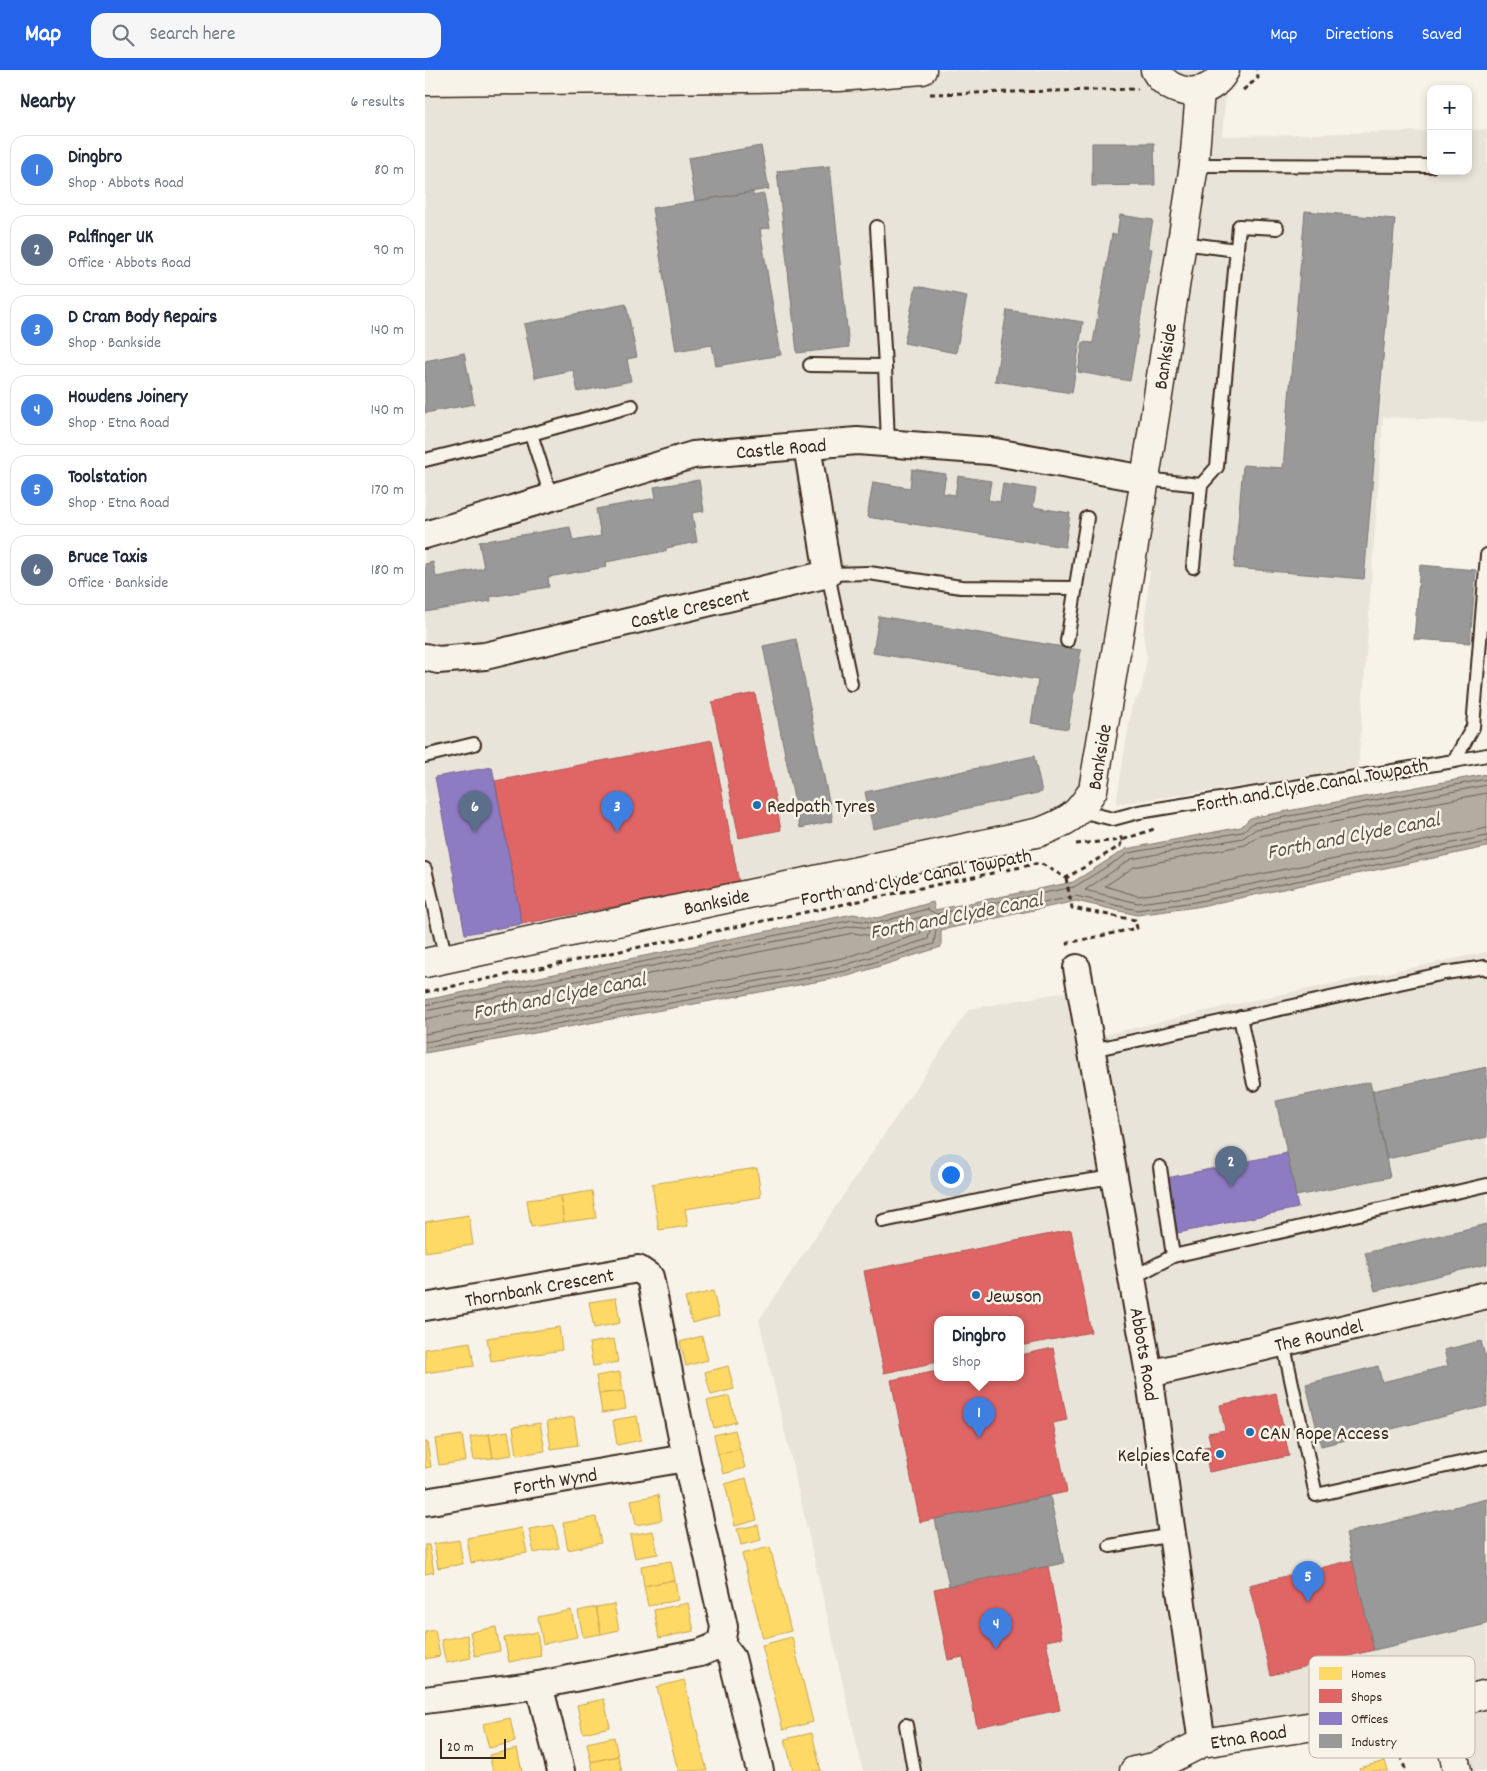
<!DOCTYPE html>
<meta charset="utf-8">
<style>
body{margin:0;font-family:Dekko,sans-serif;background:#f6f6f7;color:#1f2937}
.controls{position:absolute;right:15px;top:15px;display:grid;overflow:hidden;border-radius:10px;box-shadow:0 2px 8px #0003}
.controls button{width:45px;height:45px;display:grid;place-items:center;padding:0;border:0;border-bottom:1px solid #e0e1e3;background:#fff;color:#1f2937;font:25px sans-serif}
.scale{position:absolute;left:15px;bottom:12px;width:66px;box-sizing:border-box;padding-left:5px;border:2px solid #3b2a1e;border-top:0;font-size:14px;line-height:18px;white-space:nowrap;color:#3b2a1e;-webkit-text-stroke:4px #f7f3e8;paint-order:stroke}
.you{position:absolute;left:525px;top:1104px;width:18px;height:18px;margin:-12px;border:4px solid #fff;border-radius:50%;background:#1a73e8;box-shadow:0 0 0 8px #1a73e833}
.badge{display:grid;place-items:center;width:32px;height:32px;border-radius:50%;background:#2563eb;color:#fff;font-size:16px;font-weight:700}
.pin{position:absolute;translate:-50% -41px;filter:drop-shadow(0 1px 2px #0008)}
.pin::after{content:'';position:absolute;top:26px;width:18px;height:15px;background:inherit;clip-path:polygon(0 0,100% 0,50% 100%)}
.popup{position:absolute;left:509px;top:1246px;width:90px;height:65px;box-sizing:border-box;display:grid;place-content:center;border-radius:10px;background:#fff;filter:drop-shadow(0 1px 4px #0005);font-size:16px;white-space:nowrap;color:#747a83}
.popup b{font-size:19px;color:#1f2937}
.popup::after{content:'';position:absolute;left:50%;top:100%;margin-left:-10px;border:10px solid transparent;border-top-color:#fff}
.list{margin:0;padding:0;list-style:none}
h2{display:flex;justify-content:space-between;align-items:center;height:65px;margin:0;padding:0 20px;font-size:21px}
h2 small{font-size:16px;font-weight:400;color:#747a83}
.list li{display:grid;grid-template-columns:32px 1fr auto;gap:15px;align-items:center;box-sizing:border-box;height:70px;margin:0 10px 10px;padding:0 10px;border:1px solid #e0e1e3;border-radius:15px}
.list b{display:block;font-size:19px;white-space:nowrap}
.list p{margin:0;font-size:16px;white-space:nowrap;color:#747a83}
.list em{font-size:16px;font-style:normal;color:#747a83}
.icon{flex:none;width:28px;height:28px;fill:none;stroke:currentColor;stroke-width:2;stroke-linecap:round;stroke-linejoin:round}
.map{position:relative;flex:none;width:1062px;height:1701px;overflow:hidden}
header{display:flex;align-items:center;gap:30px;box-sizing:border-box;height:70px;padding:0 25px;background:#2563eb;color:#fff}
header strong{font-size:24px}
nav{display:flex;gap:28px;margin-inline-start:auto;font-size:18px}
.search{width:350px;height:45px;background:#f6f6f7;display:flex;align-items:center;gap:12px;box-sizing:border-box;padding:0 18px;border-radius:15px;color:#747a83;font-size:19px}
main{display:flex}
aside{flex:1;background:#fff}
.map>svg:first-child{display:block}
.built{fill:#e9e4d9;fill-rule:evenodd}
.water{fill:#b4aca0;stroke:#84786c}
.homes{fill:#ffd966;stroke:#c4a450}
.shops{fill:#e06666;stroke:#ae5450}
.offices{fill:#8e7cc3;stroke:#756392}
.industry{fill:#999;stroke:#7d7874}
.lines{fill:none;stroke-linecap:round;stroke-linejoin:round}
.shore{stroke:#6b5e52;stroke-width:1}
.service-casing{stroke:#3b2a1e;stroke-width:16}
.minor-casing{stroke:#3b2a1e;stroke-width:30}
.tertiary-casing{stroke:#3b2a1e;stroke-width:31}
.primary-casing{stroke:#3b2a1e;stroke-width:31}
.path{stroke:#3b2a1e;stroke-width:3;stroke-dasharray:5 4;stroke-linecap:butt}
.service{stroke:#f7f3e8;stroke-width:12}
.minor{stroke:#f7f3e8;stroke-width:26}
.tertiary{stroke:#f7f3e8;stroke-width:28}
.primary{stroke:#f7f3e8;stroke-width:28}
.poi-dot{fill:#1f6fb2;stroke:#f7f3e8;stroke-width:2}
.labels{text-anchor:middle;stroke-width:5;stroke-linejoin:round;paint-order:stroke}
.street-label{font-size:20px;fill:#3b2a1e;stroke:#f7f3e8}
.poi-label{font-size:20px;fill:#3b2a1e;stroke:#f7f3e8;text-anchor:start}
.water-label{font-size:21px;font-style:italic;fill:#5f5145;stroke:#f7f3e8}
.key{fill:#f7f3e8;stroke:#bfb7ab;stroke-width:1}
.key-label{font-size:14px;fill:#3b2a1e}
</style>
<header>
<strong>Map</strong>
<div class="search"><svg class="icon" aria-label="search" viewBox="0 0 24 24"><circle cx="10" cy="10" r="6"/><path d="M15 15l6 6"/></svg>Search here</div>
<nav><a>Map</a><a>Directions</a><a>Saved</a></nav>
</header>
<main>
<aside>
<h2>Nearby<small>6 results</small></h2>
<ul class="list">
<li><span class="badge" style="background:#3f7fe0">1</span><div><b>Dingbro</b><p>Shop · Abbots Road</p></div><em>80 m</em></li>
<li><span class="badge" style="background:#5c6f8a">2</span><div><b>Palfinger UK</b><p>Office · Abbots Road</p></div><em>90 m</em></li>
<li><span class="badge" style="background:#3f7fe0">3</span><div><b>D Cram Body Repairs</b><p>Shop · Bankside</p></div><em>140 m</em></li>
<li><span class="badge" style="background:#3f7fe0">4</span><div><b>Howdens Joinery</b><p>Shop · Etna Road</p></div><em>140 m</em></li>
<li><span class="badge" style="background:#3f7fe0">5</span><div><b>Toolstation</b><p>Shop · Etna Road</p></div><em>170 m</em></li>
<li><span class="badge" style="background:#5c6f8a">6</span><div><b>Bruce Taxis</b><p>Office · Bankside</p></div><em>180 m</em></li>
</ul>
</aside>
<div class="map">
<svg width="1062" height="1701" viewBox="0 0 1062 1701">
<rect width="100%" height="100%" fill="#f7f3e8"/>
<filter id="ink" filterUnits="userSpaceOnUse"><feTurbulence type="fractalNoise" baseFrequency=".02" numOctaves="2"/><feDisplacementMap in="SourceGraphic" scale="10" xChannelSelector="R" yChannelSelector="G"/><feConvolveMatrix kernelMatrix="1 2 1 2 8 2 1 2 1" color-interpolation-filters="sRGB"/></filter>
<g filter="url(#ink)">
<g class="built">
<path d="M 497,0 L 803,0 L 797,66 L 1006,61 L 1006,101 L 1043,101 L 1043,60 L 1062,59 L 1062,352 L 958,347 L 933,700 L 691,734 L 707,635 L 716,622 L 722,588 L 718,565 L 725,501 L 705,498 L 655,741 L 0,893 L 0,11 Z"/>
<path d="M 1062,882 L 1062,1701 L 1032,1701 L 1019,1635 L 709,1701 L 438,1701 L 334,1250 L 544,939 L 656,919 L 665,968 L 833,929 ZM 513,1249 L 595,1249 L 595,1307 L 513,1307 Z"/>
</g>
<path class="water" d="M 1062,704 L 1062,777 L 771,837 L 712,845 L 651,831 L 516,860 L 516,877 L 423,906 L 0,983 L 0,930 L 428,844 L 452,848 L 508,832 L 510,840 L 648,812 L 701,779 L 816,757 L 825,748 Z"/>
<g class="homes">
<path d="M 332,1098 L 336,1127 L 260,1139 L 263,1156 L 234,1160 L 227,1114 Z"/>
<path d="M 167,1121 L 171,1148 L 139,1152 L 135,1126 Z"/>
<path d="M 135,1126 L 139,1152 L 106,1157 L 102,1130 Z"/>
<path d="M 44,1145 L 48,1175 L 0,1182 L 0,1152 Z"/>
<path d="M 288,1221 L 294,1246 L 267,1253 L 260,1228 Z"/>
<path d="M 191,1228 L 195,1253 L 169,1258 L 164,1232 Z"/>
<path d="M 134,1257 L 137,1280 L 66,1291 L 62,1268 Z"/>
<path d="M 277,1266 L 283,1290 L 261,1296 L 255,1272 Z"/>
<path d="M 189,1269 L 193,1292 L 168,1296 L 164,1273 Z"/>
<path d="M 45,1272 L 49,1296 L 0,1303 L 0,1279 Z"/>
<path d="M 303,1296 L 309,1319 L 286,1325 L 280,1302 Z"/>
<path d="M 195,1302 L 198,1321 L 174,1324 L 171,1306 Z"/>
<path d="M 198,1321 L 201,1339 L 177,1343 L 174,1324 Z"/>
<path d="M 304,1326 L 311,1352 L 289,1358 L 282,1331 Z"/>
<path d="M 212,1346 L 216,1370 L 192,1375 L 188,1350 Z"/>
<path d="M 149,1347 L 153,1375 L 126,1379 L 122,1351 Z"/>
<path d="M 115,1353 L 120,1381 L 92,1385 L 88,1357 Z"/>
<path d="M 310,1360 L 315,1379 L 293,1384 L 289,1365 Z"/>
<path d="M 83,1361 L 87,1385 L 68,1388 L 64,1364 Z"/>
<path d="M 64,1364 L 68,1388 L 49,1390 L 45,1367 Z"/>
<path d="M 37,1365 L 41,1391 L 14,1395 L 10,1369 Z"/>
<path d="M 0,1372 L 2,1372 L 6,1397 L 0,1398 Z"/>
<path d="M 315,1379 L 320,1398 L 298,1404 L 293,1384 Z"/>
<path d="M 321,1408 L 332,1450 L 310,1456 L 300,1414 Z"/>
<path d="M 233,1425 L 237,1450 L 211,1455 L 206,1430 Z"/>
<path d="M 171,1447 L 176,1473 L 143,1480 L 138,1453 Z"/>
<path d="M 129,1455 L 134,1478 L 109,1483 L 104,1459 Z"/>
<path d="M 333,1455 L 336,1470 L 316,1475 L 312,1459 Z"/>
<path d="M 97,1458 L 102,1483 L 46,1493 L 42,1468 Z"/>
<path d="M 228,1461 L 233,1484 L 210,1488 L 205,1465 Z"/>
<path d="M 34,1470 L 38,1494 L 13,1498 L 9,1474 Z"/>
<path d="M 0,1475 L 4,1475 L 9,1502 L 0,1504 Z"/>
<path d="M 345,1477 L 366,1561 L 338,1568 L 317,1484 Z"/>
<path d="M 246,1491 L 250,1510 L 219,1516 L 216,1496 Z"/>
<path d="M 250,1510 L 253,1530 L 223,1536 L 219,1516 Z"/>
<path d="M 263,1533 L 269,1561 L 234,1568 L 229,1540 Z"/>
<path d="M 189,1534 L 194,1560 L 176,1564 L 171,1537 Z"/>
<path d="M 171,1537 L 176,1564 L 158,1567 L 153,1541 Z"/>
<path d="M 146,1540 L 152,1567 L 118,1574 L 113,1547 Z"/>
<path d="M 71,1557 L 75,1581 L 50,1586 L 45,1562 Z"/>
<path d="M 10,1560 L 15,1586 L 0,1589 L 0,1562 Z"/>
<path d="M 112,1562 L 116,1586 L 84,1592 L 79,1568 Z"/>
<path d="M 42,1565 L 46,1588 L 21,1593 L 16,1570 Z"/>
<path d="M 367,1567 L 388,1652 L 358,1660 L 337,1575 Z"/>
<path d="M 259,1610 L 282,1701 L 253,1701 L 232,1617 Z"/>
<path d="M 179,1629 L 185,1657 L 158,1663 L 152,1635 Z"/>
<path d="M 85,1648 L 90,1672 L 64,1678 L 58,1654 Z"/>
<path d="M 387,1663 L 396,1701 L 368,1701 L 360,1669 Z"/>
<path d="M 189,1667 L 193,1686 L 166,1692 L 162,1673 Z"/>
<path d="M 92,1679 L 97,1701 L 68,1701 L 64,1685 Z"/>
<path d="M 193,1686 L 197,1701 L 168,1701 L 166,1692 Z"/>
<path d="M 960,1691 L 963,1701 L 935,1701 L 934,1698 Z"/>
</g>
<g class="shops">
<path d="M 330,623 L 356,760 L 314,768 L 287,632 Z"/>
<path d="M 287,670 L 314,813 L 97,854 L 70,711 Z"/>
<path d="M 646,1160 L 666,1262 L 595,1276 L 595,1249 L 513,1249 L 513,1292 L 459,1303 L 439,1201 Z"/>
<path d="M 628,1278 L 642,1350 L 628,1353 L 642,1422 L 495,1452 L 466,1310 L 513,1301 L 513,1307 L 595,1307 L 595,1285 Z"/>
<path d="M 851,1323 L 864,1386 L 784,1402 L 779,1377 L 786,1376 L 783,1363 L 800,1360 L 795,1335 Z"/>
<path d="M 928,1490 L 949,1580 L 846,1605 L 824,1515 Z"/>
<path d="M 623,1496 L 637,1568 L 621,1571 L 635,1640 L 552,1657 L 538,1587 L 523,1590 L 509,1519 Z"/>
</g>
<g class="offices">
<path d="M 67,697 L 97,854 L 40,864 L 10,707 Z"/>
<path d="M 862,1083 L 873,1138 L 753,1163 L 742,1108 Z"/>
</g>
<g class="industry">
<path d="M 667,73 L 729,73 L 730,115 L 667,116 Z"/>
<path d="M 336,76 L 344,119 L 270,131 L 263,88 Z"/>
<path d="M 405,96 L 424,277 L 372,283 L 352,101 Z"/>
<path d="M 328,122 L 328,126 L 339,124 L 345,158 L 335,159 L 356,285 L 291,296 L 287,275 L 251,281 L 227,138 Z"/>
<path d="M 880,141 L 970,149 L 939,509 L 809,498 L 818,395 L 858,398 Z"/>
<path d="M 695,145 L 728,150 L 723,178 L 727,179 L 705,311 L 653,302 L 658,272 L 668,273 L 687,164 L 692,165 Z"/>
<path d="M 491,216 L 542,226 L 531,283 L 479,273 Z"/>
<path d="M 201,234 L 212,287 L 202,289 L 206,311 L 153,322 L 148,300 L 110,308 L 99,254 Z"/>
<path d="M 582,240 L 658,252 L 647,323 L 570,311 Z"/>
<path d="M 39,283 L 49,334 L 0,343 L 0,291 Z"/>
<path d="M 487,399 L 521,404 L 518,423 L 530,425 L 533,406 L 566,411 L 563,430 L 575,432 L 578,414 L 611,419 L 608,437 L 645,443 L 640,477 L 442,447 L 448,412 L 485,418 Z"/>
<path d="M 274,410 L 279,441 L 267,443 L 272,472 L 241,478 L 241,481 L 181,492 L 182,497 L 123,507 L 124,517 L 65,527 L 66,531 L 0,542 L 0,494 L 8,492 L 11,507 L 59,498 L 54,472 L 145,457 L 148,471 L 176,466 L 171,439 L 231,428 L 229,417 Z"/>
<path d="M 995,495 L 1051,500 L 1045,573 L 989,569 Z"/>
<path d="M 454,546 L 656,580 L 643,659 L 606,653 L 613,610 L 448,583 Z"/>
<path d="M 371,569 L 408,751 L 375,758 L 338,576 Z"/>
<path d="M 609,686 L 617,722 L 448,759 L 440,722 Z"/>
<path d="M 1062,997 L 1062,1067 L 962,1089 L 947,1021 Z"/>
<path d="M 945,1012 L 965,1107 L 871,1126 L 851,1031 Z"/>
<path d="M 1062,1154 L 1062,1194 L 950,1221 L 940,1183 Z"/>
<path d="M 1056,1271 L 1060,1286 L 1062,1285 L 1062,1336 L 896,1376 L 881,1314 L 953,1296 L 957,1312 L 1023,1296 L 1019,1280 Z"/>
<path d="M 625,1426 L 639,1493 L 524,1516 L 510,1449 Z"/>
<path d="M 1062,1429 L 1062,1554 L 949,1580 L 921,1463 Z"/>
</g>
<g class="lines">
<g class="shore">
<path d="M 1062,715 L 831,759 L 818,768 L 706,789 L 660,820 L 713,833 L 769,826 L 1062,766"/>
<path d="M 1062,723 L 834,766 L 820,775 L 709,797 L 680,816 L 713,826 L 768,818 L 1062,758"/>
<path d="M 0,935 L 428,850 L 453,853 L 502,839 L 511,844 L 649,817 L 704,783 L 817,762 L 828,753 L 1062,709"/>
<path d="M 0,941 L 428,856 L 453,859 L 500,846 L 507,852 L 503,869 L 420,895 L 0,972"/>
<path d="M 0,949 L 428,863 L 454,867 L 494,856 L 497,858 L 495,864 L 418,888 L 0,964"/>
<path d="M 0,978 L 421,901 L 509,874 L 511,859 L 515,855 L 651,826 L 712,840 L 770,832 L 1062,772"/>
</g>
<g class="service-casing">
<g id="service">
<path d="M 769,95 L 1006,96"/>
<path d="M 452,157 L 460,296"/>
<path d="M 757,173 L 812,180"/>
<path d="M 385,295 L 460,296 L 463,374"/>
<path d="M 106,364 L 207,336"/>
<path d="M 0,390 L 106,364 L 126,426"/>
<path d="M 720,409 L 776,415"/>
<path d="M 768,497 L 776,415 L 792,397 L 814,156 L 852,158"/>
<path d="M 642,571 L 662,448"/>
<path d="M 426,614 L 403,504 L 444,503 L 536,517 L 651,518"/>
<path d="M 0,686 L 49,674"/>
<path d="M 1029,691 L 1062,685"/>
<path d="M 655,741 L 688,749 L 714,742 L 1029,691 L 1048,657 L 1062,485"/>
<path d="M 0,799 L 21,889"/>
<path d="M 815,947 L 829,1014"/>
<path d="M 667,980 L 1020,903 L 1060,897 L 1062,899"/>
<path d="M 735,1097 L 748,1186"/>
<path d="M 458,1151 L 619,1117 L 689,1107"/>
<path d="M 707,1208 L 748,1186 L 1062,1115"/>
<path d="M 858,1272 L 891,1425 L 1062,1387"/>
<path d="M 685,1476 L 747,1465"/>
<path d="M 481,1655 L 489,1701"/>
</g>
</g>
<g class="minor-casing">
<g id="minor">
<path id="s1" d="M 0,465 L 268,385 L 432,371 L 565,381 L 720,409"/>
<path id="s2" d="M 0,587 L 13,590 L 60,586 L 403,504 L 382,376"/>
<path id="s3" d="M 652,898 L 724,1304 L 777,1673"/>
<path id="s4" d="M 0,1237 L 213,1199 L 225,1207 L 261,1388 L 299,1557 L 296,1574 L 275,1583 L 114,1615"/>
<path id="s5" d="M 724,1304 L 1062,1225"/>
<path id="s6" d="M 0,1432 L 261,1388"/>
<path d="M 296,1574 L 307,1588 L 335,1701"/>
<path d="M 0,1630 L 114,1615 L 136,1701"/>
</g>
</g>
<g class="tertiary-casing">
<g id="tertiary">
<path id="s7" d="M 0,893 L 615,762 C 644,751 652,746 668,720 L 720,409 L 769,95 L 775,21"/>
<path d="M 1019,1635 L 1032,1701"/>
<path id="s8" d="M 709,1701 L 729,1697 L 777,1673 L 961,1645 L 1019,1635 L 1062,1624"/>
</g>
</g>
<g class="primary-casing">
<g id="primary">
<path d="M 730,0 C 745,27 785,30 800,0"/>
<path d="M 0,11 L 414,7 L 497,0"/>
</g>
</g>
<g class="path">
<path d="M 818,20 L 833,8 L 832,0"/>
<path d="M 505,24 L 713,19"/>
<path d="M 651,774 L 697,770 L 694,763"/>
<path d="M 641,808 L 647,838 L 710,850 L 712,858 L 643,873 L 644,877"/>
<path d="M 0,922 L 615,793 L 641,808 L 695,776 L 697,770 L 732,758"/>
<path d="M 969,1669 L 981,1701"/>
</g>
<use href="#service" class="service"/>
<use href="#minor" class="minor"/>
<use href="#tertiary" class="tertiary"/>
<use href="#primary" class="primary"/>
</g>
</g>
<g class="poi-dot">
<circle cx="332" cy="735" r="5"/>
<circle cx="551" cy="1225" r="5"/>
<circle cx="825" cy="1362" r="5"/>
<circle cx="795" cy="1384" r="5"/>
</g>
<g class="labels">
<g class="street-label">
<text dy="7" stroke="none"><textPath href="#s7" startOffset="1138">Bankside</textPath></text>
<text dy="7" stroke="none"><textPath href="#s1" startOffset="368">Castle Road</textPath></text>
<text dy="7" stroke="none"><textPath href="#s2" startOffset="271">Castle Crescent</textPath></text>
<text dy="7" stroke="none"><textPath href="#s7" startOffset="732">Bankside</textPath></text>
<text transform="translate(887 714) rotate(-10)" y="7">Forth and Clyde Canal Towpath</text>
<text transform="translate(491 806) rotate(-11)" y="7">Forth and Clyde Canal Towpath</text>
<text dy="7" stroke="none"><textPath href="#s7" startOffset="298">Bankside</textPath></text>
<text dy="7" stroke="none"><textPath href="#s4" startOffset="116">Thornbank Crescent</textPath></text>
<text dy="7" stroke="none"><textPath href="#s5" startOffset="174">The Roundel</textPath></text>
<text dy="7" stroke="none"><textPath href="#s3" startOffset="392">Abbots Road</textPath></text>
<text dy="7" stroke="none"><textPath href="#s6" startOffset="132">Forth Wynd</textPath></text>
<text dy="7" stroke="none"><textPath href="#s8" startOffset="121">Etna Road</textPath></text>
</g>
<g class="poi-label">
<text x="342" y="742">Redpath Tyres</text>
<text x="561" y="1232">Jewson</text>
<text x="835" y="1369">CAN Rope Access</text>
<text x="785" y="1391" text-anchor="end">Kelpies Cafe</text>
</g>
<g class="water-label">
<text transform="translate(928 765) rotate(-11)" y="7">Forth and Clyde Canal</text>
<text transform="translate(531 845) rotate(-11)" y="7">Forth and Clyde Canal</text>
<text transform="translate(134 925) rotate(-11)" y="7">Forth and Clyde Canal</text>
</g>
</g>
<rect x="884" y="1586" width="166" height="102" rx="8" class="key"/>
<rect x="894" y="1597" width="23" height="13" fill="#ffd966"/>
<rect x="894" y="1619" width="23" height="14" fill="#e06666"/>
<rect x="894" y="1642" width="23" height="13" fill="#8e7cc3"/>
<rect x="894" y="1664" width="23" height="14" fill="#999"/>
<g class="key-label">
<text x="926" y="1608">Homes</text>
<text x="926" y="1631">Shops</text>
<text x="926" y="1653">Offices</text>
<text x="926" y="1676">Industry</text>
</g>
</svg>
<div class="controls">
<button>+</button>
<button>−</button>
</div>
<div class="scale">20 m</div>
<div class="you"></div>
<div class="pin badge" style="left:554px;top:1368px;background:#3f7fe0">1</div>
<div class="popup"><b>Dingbro</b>Shop</div>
<div class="pin badge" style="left:806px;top:1117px;background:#5c6f8a">2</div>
<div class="pin badge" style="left:192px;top:762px;background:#3f7fe0">3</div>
<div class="pin badge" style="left:571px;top:1579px;background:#3f7fe0">4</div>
<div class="pin badge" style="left:883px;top:1532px;background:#3f7fe0">5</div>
<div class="pin badge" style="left:50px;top:762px;background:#5c6f8a">6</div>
</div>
</main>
